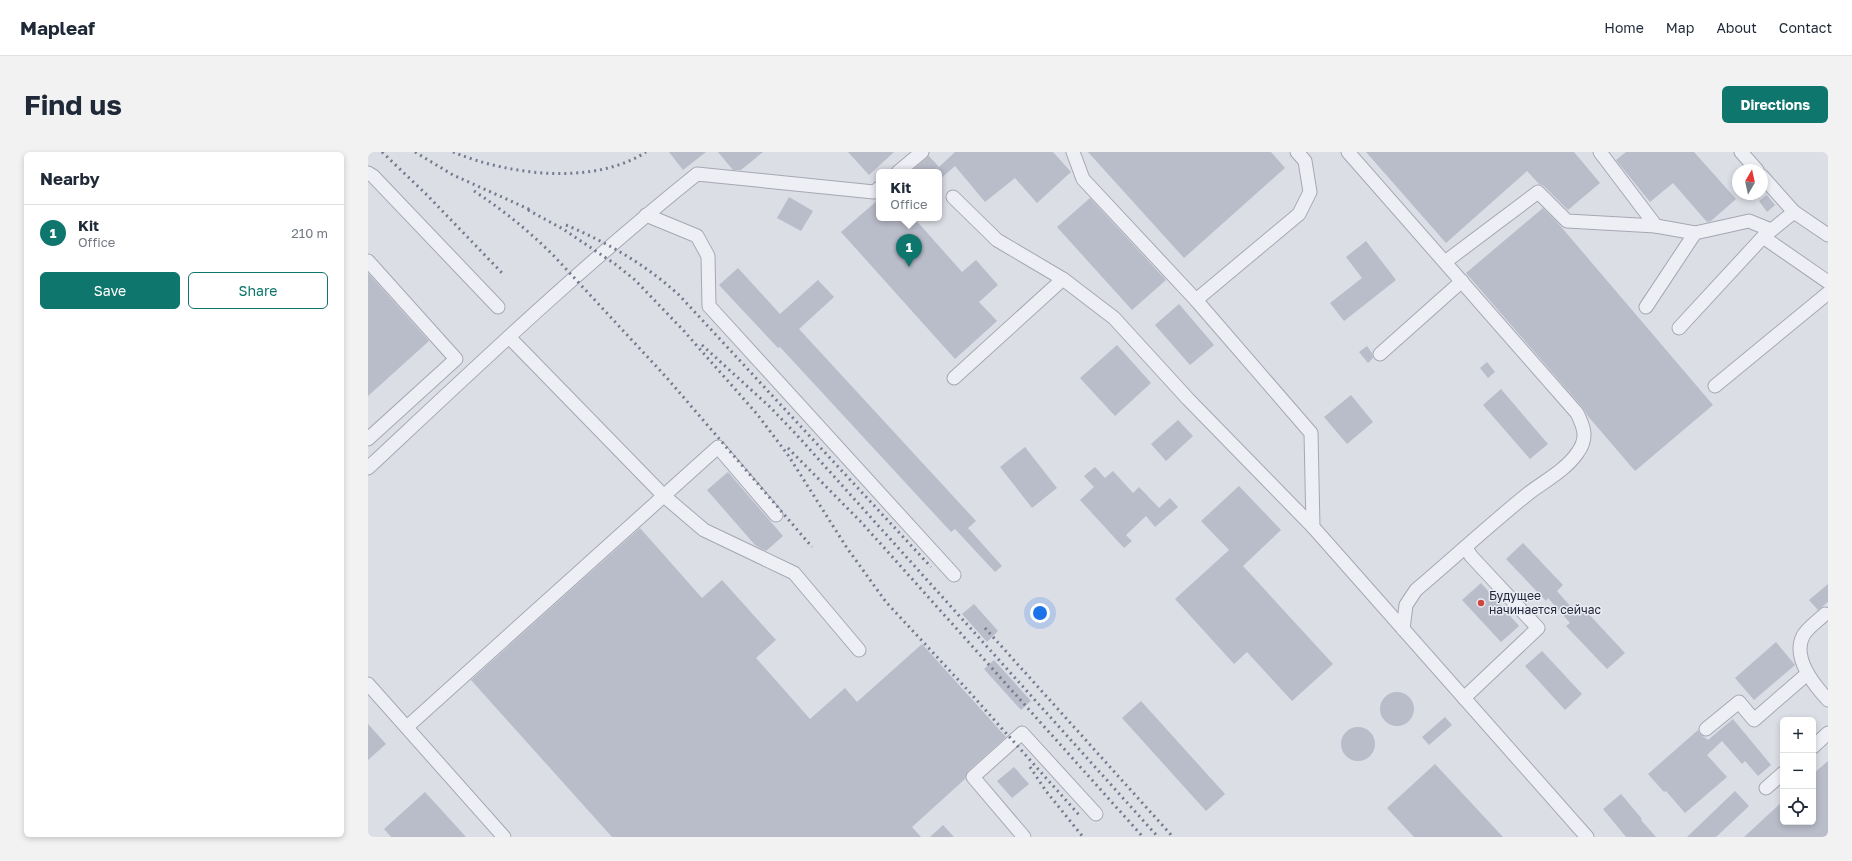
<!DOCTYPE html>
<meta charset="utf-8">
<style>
body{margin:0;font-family:"Golos Text",sans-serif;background:#f2f2f3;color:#1f2937}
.controls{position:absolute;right:12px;bottom:12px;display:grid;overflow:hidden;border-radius:6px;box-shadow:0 2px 6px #0003}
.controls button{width:36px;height:36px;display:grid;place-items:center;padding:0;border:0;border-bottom:1px solid #e0e1e3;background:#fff;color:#1f2937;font:20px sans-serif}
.compass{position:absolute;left:1364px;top:12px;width:36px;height:36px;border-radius:50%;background:#fff;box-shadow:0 2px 6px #0003;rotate:9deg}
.you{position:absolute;left:672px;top:461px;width:14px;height:14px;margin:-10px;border:3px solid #fff;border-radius:50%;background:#1a73e8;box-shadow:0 0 0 6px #1a73e833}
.badge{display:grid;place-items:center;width:26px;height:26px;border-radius:50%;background:#0f766e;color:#fff;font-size:13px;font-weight:700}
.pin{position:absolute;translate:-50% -33px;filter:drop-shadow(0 1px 2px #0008)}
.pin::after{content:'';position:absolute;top:21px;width:14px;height:12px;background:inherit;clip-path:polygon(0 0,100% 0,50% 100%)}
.popup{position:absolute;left:508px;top:17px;width:66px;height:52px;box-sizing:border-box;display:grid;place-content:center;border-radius:6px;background:#fff;filter:drop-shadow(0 1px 3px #0005);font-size:13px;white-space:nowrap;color:#747a83}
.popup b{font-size:15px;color:#1f2937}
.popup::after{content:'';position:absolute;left:50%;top:100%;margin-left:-8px;border:8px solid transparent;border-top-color:#fff}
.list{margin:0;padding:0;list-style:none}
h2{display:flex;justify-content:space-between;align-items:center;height:52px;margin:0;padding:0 16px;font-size:17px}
h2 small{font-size:13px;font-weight:400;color:#747a83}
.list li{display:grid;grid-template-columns:26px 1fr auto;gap:12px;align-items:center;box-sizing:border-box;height:56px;padding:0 16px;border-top:1px solid #e0e1e3}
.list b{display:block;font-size:15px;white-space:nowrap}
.list p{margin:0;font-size:13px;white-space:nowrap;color:#747a83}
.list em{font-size:13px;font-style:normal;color:#747a83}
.actions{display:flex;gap:8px;padding:12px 16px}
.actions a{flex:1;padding:9px 0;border:1px solid #0f766e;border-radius:6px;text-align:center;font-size:14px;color:#0f766e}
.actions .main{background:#0f766e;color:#fff}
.icon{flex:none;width:22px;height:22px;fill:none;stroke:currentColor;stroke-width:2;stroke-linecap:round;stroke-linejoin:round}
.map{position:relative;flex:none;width:1460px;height:685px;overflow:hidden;border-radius:6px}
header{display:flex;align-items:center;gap:24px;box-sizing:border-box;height:56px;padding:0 20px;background:#fff;border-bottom:1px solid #e0e1e3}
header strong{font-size:19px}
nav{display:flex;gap:22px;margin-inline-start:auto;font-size:14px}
.intro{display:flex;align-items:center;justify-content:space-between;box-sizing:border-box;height:96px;padding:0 24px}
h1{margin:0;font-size:28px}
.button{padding:10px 18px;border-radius:6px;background:#0f766e;color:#fff;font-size:14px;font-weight:700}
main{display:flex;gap:24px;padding:0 24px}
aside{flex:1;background:#fff;border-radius:6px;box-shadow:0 2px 6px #0003}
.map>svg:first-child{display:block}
.building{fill:#b9bcc9}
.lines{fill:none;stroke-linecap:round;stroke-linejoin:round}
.minor-casing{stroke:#a5a8b3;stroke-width:15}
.minor{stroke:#eeeff4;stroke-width:13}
.rail{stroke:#757a8f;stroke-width:3;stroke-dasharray:2 4;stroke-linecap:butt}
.poi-dot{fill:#cd463f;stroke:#ebedf4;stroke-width:1.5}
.labels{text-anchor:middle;stroke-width:3;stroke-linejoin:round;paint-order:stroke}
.poi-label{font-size:12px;fill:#26293c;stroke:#ebedf4;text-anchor:start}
</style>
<header>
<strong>Mapleaf</strong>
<nav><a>Home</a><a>Map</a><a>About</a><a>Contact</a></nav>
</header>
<div class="intro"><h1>Find us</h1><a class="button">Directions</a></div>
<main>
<aside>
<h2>Nearby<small></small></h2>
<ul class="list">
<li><span class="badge">1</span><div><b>Kit</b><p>Office</p></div><em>210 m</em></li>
</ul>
<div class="actions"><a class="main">Save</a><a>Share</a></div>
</aside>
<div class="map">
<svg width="1460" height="685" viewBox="0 0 1460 685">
<rect width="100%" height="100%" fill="#dcdee6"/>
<g class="building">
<path d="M 301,0 L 338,0 L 315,18 Z"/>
<path d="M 350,0 L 395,0 L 373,18 L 365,18 Z"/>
<path d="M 480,0 L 526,0 L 501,23 Z"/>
<path d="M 587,0 L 685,0 L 703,20 L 669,51 L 647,26 L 617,50 L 587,14 L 571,28 L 571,20 L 542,20 L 561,4 L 571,15 Z"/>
<path d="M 720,0 L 903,0 L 917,16 L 816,106 Z"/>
<path d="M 998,0 L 1206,0 L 1232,31 L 1200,58 L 1176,34 L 1171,32 L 1159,19 L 1078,91 Z"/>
<path d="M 1258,0 L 1326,0 L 1368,47 L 1343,69 L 1339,70 L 1305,31 L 1282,50 L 1248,8 Z"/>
<path d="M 1399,43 L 1407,53 L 1399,60 L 1391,49 Z"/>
<path d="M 421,45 L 445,59 L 433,79 L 409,66 Z"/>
<path d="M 722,46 L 798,128 L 764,158 L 689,75 Z"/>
<path d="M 511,47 L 511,66 L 546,66 L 594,120 L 608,108 L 630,133 L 611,150 L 629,169 L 587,207 L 473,80 Z"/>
<path d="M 1175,56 L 1189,70 L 1345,253 L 1267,319 L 1219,263 L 1215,256 L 1098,121 Z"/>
<path d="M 998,89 L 1028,128 L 976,169 L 962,151 L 994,126 L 978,105 Z"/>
<path d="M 370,116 L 412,162 L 450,128 L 466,145 L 431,177 L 608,369 L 600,376 L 634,414 L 627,420 L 587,377 L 583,380 L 412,195 L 410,196 L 351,133 Z"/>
<path d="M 0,121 L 61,189 L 0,244 Z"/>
<path d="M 811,152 L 846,193 L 822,213 L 787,173 Z"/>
<path d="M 749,193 L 783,231 L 747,264 L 712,226 Z"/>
<path d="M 999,194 L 1004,201 L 1005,206 L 1000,211 L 991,200 Z"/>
<path d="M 1119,210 L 1127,220 L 1120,226 L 1112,216 Z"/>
<path d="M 1133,237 L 1180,292 L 1162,307 L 1115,253 Z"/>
<path d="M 983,243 L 1005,270 L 979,292 L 956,265 Z"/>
<path d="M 810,268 L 825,284 L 798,309 L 783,292 Z"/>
<path d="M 657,295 L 689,336 L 664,356 L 632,315 Z"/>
<path d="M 727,315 L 737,326 L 745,319 L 765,341 L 771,335 L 791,356 L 802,346 L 810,355 L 787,375 L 778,364 L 758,383 L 764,389 L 756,396 L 712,348 L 726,335 L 716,324 Z"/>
<path d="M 360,320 L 415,384 L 398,399 L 387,393 L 339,338 Z"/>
<path d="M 871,334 L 913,378 L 875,414 L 965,512 L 924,549 L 879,500 L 866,512 L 807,447 L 861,398 L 833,369 Z"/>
<path d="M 272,376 L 334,446 L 354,428 L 408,488 L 388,506 L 442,567 L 477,536 L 489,550 L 554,492 L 638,585 L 600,619 L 597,627 L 544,675 L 553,685 L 244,685 L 103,528 Z"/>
<path d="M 1155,391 L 1195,433 L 1189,439 L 1210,463 L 1216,457 L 1257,501 L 1239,517 L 1198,474 L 1202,471 L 1180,446 L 1178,449 L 1138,407 Z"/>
<path d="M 1113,431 L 1151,474 L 1133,490 L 1094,448 Z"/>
<path d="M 1460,432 L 1460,450 L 1450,458 L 1441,448 Z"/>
<path d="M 606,452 L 630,479 L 619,490 L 594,462 Z"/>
<path d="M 1408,490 L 1427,513 L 1386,548 L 1367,526 Z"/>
<path d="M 1174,499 L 1214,542 L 1197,558 L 1157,514 Z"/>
<path d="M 626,508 L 663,549 L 653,558 L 616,517 Z"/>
<circle cx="1029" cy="557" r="17"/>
<path d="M 773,549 L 857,642 L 838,659 L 754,566 Z"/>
<path d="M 1077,565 L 1084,573 L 1061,593 L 1054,585 Z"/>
<path d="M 1365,567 L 1403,613 L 1390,624 L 1377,609 L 1374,612 L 1354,589 L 1339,603 L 1359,625 L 1317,661 L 1298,639 L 1296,640 L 1280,622 L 1330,578 L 1332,582 L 1340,588 Z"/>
<path d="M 0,572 L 18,592 L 0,608 Z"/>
<circle cx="990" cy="592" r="17"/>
<path d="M 1460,609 L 1460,685 L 1376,685 L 1415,649 L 1415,670 L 1445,670 L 1445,622 Z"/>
<path d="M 1067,612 L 1135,685 L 1046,685 L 1019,656 Z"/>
<path d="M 646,615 L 661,632 L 644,646 L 629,629 Z"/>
<path d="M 1367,639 L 1381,654 L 1348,685 L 1319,685 Z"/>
<path d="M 57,640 L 98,685 L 23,685 L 16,677 Z"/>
<path d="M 1253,642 L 1274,667 L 1273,668 L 1288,685 L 1258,685 L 1235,657 Z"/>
<path d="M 575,673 L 586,685 L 562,685 Z"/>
</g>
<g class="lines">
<g class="minor-casing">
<g id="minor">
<path d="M 705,0 L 715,27 L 828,148 L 943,281 L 945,375 L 1219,685"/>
<path d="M 980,0 L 1209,261 C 1216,275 1220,286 1210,300 C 1198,318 1178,328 1161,341 C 1122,372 1086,406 1048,438 L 1038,453 L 1035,477"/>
<path d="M 1232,0 L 1288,74 L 1327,81"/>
<path d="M 1373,0 L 1389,18"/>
<path d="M 530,20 L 554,0"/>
<path d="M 0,21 L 5,24 L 130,155"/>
<path d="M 1394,24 L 1426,60 L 1460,83"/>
<path d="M 585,45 L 629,88 L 695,127 L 746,166 L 820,247 L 945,375"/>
<path d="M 1426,60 L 1395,85 L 1460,130"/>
<path d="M 278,63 L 329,84 L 340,104 L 341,154 L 586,423"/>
<path d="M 0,109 L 88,207 L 0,287"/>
<path d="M 1077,110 L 1170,40 L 1199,69 L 1288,74"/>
<path d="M 828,148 L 931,62 L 942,40 L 937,9 L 929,0"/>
<path d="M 1278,155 L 1327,81 L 1381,69 L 1403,78"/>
<path d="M 1311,176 L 1395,85"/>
<path d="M 141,185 L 296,344 L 336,378 L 426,421 L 491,498"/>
<path d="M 1012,202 L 1094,129"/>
<path d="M 586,226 L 695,127"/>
<path d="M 1347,234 L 1460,141"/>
<path d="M 0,316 C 107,216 214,114 329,22 L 506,40 L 511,36"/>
<path d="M 1457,462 C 1451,468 1439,476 1435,484 C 1424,506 1446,533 1460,548"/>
<path d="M 0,532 L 136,685"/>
<path d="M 1096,546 L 1170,476 L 1103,404 L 1098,396"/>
<path d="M 39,575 L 350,295 L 408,363"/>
<path d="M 1338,577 L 1371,550 L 1386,568 L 1439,522"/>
<path d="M 1445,595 L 1460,581"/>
<path d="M 1398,636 L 1415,621"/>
<path d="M 656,685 L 605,625 L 654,581 L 728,662"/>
</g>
</g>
<use href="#minor" class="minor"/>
<g class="rail">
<path d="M 14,0 L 59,43 L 136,123"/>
<path d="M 47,0 L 85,23 L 165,59"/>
<path d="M 85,0 C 141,23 225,34 278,0"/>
<path d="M 106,39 C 135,58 161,79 186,104 L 299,226 L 444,395"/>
<path d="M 160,58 L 195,77 L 247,112 L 267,128 L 316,179 L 389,262 L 420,303 L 479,396 L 518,450 L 596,534 L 712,664"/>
<path d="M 198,73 C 240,91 277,112 311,143 L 563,415"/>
<path d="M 334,193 L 402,255 L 427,281 L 790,685"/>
<path d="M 420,296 L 494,371 L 775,685"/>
<path d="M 617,476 L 805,685"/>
<path d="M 662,615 L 678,639 L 715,685"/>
</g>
</g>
<circle class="poi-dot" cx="1113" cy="451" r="4"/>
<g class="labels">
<g class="poi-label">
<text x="1121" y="448">Будущее<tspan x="1121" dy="14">начинается сейчас</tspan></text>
</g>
</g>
</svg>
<div class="controls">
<button>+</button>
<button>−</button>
<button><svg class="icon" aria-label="locate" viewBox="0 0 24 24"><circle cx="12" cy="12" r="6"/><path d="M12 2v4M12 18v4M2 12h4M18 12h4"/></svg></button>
</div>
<svg class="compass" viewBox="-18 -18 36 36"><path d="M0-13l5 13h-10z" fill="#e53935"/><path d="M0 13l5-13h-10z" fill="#747a83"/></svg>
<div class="you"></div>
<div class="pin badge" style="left:541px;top:115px">1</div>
<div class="popup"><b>Kit</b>Office</div>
</div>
</main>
